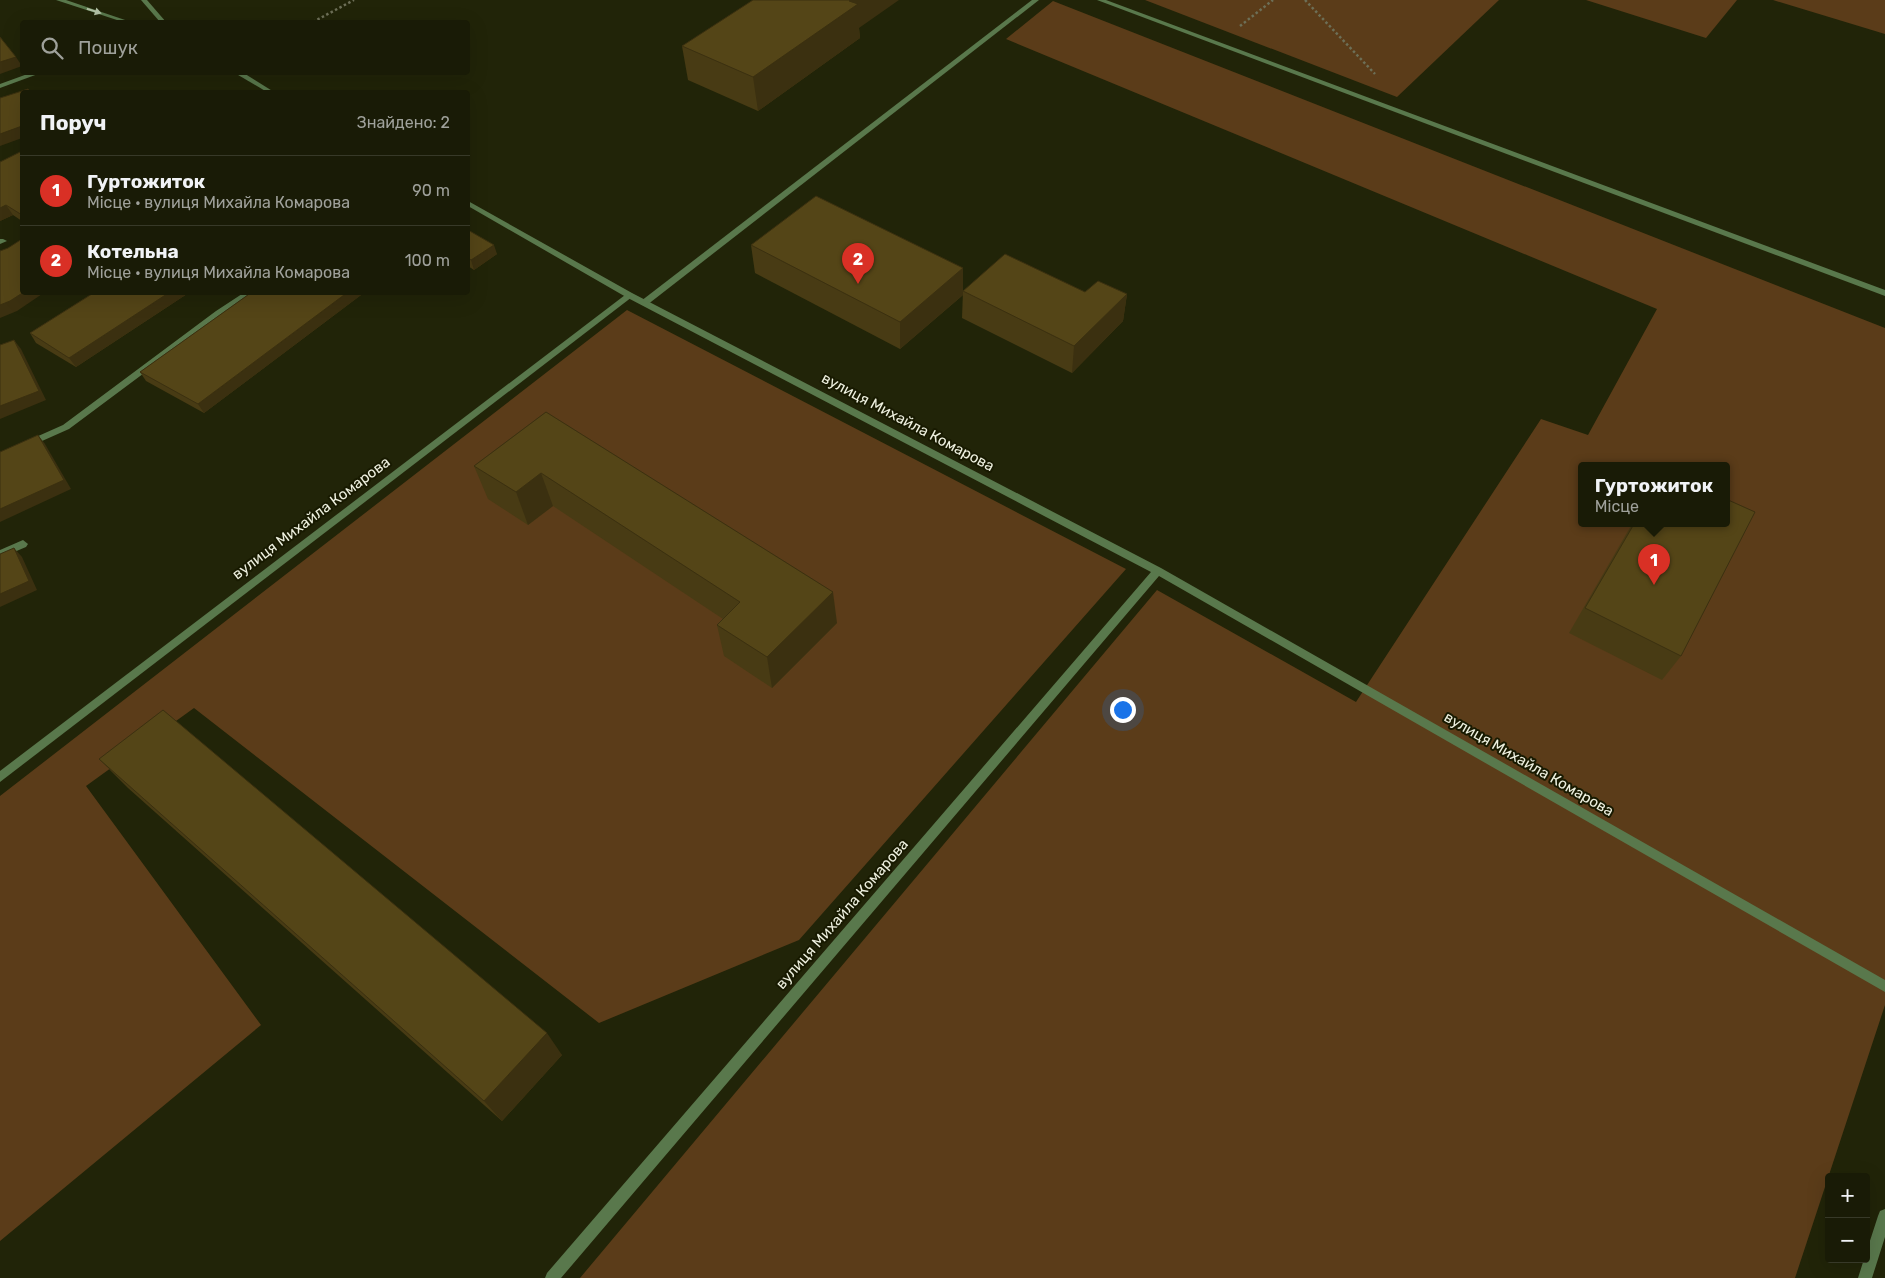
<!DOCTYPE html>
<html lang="uk">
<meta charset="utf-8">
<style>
body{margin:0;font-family:Rubik,sans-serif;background:#222410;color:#f1f3f6}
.controls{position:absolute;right:15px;bottom:15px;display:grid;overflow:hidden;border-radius:5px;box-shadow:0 5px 20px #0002}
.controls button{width:45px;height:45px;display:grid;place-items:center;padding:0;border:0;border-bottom:1px solid #373928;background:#191b06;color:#f1f3f6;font:25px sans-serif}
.you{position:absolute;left:1122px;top:709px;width:18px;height:18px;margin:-12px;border:4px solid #fff;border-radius:50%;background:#1a73e8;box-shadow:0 0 0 8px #1a73e833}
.badge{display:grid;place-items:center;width:32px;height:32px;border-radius:50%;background:#d93025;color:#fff;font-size:16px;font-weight:700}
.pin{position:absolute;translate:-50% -41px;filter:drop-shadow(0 1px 2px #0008)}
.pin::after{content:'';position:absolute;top:26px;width:18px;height:15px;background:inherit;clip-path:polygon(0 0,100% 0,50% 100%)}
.popup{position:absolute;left:1578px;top:462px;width:152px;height:65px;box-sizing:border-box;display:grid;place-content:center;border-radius:5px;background:#191b06;filter:drop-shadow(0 1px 4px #0005);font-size:16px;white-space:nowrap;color:#9fa19b}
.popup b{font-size:19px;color:#f1f3f6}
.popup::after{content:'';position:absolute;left:50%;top:100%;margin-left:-10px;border:10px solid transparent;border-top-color:#191b06}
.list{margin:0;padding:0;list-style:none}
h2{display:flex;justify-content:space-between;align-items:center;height:65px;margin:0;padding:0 20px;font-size:21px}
h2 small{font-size:16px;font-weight:400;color:#9fa19b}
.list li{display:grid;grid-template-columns:32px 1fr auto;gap:15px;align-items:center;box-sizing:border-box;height:70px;padding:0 20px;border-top:1px solid #373928}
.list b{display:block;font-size:19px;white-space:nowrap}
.list p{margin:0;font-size:16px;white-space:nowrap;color:#9fa19b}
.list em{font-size:16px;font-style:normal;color:#9fa19b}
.icon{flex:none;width:28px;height:28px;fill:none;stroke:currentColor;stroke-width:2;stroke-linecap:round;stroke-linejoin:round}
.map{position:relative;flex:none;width:1885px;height:1278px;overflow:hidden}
.search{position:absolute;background:#191b06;box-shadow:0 5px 20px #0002;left:20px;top:20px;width:450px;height:55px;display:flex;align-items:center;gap:12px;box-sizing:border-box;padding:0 18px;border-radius:5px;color:#9fa19b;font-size:19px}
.panel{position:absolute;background:#191b06;box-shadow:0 5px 20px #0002;left:20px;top:90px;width:450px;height:205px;border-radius:5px}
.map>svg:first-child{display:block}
.green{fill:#5b3c19;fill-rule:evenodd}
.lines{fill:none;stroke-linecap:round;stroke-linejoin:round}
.path{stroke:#6d6f57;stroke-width:2.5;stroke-dasharray:2.5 2.5;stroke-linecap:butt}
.service{fill:#59784c;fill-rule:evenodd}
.minor{fill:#59784c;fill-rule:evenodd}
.wall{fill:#483b14}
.shaded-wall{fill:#3b3010}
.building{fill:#544517;stroke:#3b3010}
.oneway{fill:#b2c0a4}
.labels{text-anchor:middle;stroke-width:4;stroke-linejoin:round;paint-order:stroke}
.street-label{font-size:15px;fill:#eef0df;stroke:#181a01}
</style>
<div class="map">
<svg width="1885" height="1278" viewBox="0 0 1885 1278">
<rect width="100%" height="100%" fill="#212408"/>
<g class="green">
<path d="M 1145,0 L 1499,0 L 1397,97 Z"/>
<path d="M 1586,0 L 1737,0 L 1706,38 Z"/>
<path d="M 1773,0 L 1885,0 L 1885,34 Z"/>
<path d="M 1053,1 L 1885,328 L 1885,1005 L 1795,1278 L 580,1278 L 1157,590 L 1356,702 L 1541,419 L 1588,435 L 1657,309 L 1006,39 ZM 1582,466 L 1726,466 L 1726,524 L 1582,524 Z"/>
<path d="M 627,310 L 1126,569 L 799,940 L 599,1023 L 194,708 L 86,786 L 261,1025 L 0,1241 L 0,796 Z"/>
</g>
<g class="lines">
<g class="path">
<path d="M 1305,0 L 1375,74"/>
<path d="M 313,22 L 354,0"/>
<path d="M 1240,26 L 1273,0"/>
</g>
<g class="service">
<path d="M 1032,0 L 1039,0 L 647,305 L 641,305 L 641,301 Z"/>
<path d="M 1097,0 L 1106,0 L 1885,290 L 1885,296 Z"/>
<path d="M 33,72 L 38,74 L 0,88 L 0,84 Z"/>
<path d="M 0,239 L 3,239 L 7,241 L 0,244 Z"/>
<path d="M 245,292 L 255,292 L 222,315 L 69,429 L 33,445 L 27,445 L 26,443 L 27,441 L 63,425 L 216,311 Z"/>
<path d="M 629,292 L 633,295 L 632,297 L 0,782 L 0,771 Z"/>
<path d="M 23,540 L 28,544 L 26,547 L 0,558 L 0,550 Z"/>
</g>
<g class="minor">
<path d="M 56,0 L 66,0 L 131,22 L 123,22 Z"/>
<path d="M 141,0 L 147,0 L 166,22 L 160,22 Z"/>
<path d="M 233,72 L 242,72 L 274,92 L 267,92 Z"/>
<path d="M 468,201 L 632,293 L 1161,568 L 1885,980 L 1885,992 L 1159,576 L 561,1278 L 545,1278 L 547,1273 L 1151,572 L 626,297 L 468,206 Z"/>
<path d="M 1885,1209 L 1885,1237 L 1872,1278 L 1858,1278 L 1864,1259 L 1866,1259 L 1866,1253 L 1878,1216 L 1880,1211 Z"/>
</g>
</g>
<g class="wall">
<path d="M 859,28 L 860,38 L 758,111 L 688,80 L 682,46 Z"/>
<path d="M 22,151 L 22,221 L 13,215 L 0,221 Z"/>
<path d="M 468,230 L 497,254 L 474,270 L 468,266 Z"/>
<path d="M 751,245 L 963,268 L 963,295 L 900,349 L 755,273 Z"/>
<path d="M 963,291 L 1085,292 L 1127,294 L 1123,321 L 1072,373 L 962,318 Z"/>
<path d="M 95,292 L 190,292 L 76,367 L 36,343 L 30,333 Z"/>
<path d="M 252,292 L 365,292 L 204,413 L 146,381 L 140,372 Z"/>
<path d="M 546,412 L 837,623 L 772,688 L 724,656 L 717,625 L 723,619 L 553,506 L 528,525 L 488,499 L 474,466 Z"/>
<path d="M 1632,524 L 1726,524 L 1681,656 L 1662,680 L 1569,633 Z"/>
<path d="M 99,759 L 562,1055 L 502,1121 L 128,788 Z"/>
</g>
<g class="shaded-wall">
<path d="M 850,0 L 899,0 L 859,28 L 860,38 L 758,111 L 753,77 Z"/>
<path d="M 16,57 L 22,66 L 0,74 L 0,62 Z"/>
<path d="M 22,126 L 22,138 L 0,146 L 0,134 Z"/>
<path d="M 6,205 L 13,215 L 0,221 L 0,208 Z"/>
<path d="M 494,245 L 497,254 L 474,270 L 471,260 Z"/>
<path d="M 963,268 L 963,295 L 900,349 L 900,322 Z"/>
<path d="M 24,292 L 45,292 L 17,311 L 0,318 L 0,305 Z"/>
<path d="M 170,292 L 190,292 L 76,367 L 69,358 Z"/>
<path d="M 348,292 L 365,292 L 204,413 L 198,404 Z"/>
<path d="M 1127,294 L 1123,321 L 1072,373 L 1074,346 Z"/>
<path d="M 14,340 L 21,349 L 46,400 L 0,419 L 0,406 Z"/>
<path d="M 38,435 L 45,444 L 71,489 L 0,522 L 0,509 Z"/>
<path d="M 541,473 L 553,506 L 528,525 L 516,492 Z"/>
<path d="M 14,548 L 22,557 L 37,590 L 0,607 L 0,594 Z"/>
<path d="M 833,592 L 837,623 L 772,688 L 767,657 Z"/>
<path d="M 547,1033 L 562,1055 L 502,1121 L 484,1101 Z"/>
</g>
<g class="building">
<path d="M 753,0 L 850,0 L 849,1 L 858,4 L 753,77 L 682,46 Z"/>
<path d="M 0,37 L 16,57 L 0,62 Z"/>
<path d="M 28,89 L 30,92 L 22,92 L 22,126 L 0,134 L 0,98 Z"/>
<path d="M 22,151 L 22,215 L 6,205 L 0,208 L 0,162 Z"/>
<path d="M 816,196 L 963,268 L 900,322 L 751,245 Z"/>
<path d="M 468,230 L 494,245 L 471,260 L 468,258 Z"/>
<path d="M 22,239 L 22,292 L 24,292 L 10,301 L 0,305 L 0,251 L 8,248 Z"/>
<path d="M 1005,254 L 1085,292 L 1098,281 L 1127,294 L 1074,346 L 963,291 Z"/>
<path d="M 95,292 L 170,292 L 69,358 L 30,333 Z"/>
<path d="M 252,292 L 348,292 L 198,404 L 140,372 Z"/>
<path d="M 14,340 L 39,391 L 0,406 L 0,345 Z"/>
<path d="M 546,412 L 833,592 L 767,657 L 717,625 L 740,602 L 541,473 L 516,492 L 474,466 Z"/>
<path d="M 38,435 L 64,480 L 0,509 L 0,452 Z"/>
<path d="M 1726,499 L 1755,512 L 1681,656 L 1585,608 L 1634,524 L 1726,524 Z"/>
<path d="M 14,548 L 29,581 L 0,594 L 0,554 Z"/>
<path d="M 163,710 L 547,1033 L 484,1101 L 99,759 Z"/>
</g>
<defs><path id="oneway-solid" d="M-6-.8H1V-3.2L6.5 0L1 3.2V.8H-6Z" transform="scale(1.25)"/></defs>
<use class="oneway" href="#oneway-solid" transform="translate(94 11) rotate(18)"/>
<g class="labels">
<g class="street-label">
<text transform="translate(908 422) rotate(28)" y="5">вулиця Михайла Комарова</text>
<text transform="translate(311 518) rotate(-37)" y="5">вулиця Михайла Комарова</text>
<text transform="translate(1529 764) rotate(30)" y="5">вулиця Михайла Комарова</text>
<text transform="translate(842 914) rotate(-49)" y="5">вулиця Михайла Комарова</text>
</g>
</g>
</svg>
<div class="controls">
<button>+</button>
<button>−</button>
</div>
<div class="you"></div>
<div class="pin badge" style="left:1654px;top:585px">1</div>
<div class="popup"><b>Гуртожиток</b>Місце</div>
<div class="pin badge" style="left:858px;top:284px">2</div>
<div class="search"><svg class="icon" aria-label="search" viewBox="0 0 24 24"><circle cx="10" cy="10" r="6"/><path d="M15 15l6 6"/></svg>Пошук</div>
<section class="panel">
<h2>Поруч<small>Знайдено: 2</small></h2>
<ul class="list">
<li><span class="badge">1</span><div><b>Гуртожиток</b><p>Місце · вулиця Михайла Комарова</p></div><em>90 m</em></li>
<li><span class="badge">2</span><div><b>Котельна</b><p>Місце · вулиця Михайла Комарова</p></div><em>100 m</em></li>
</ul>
</section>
</div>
